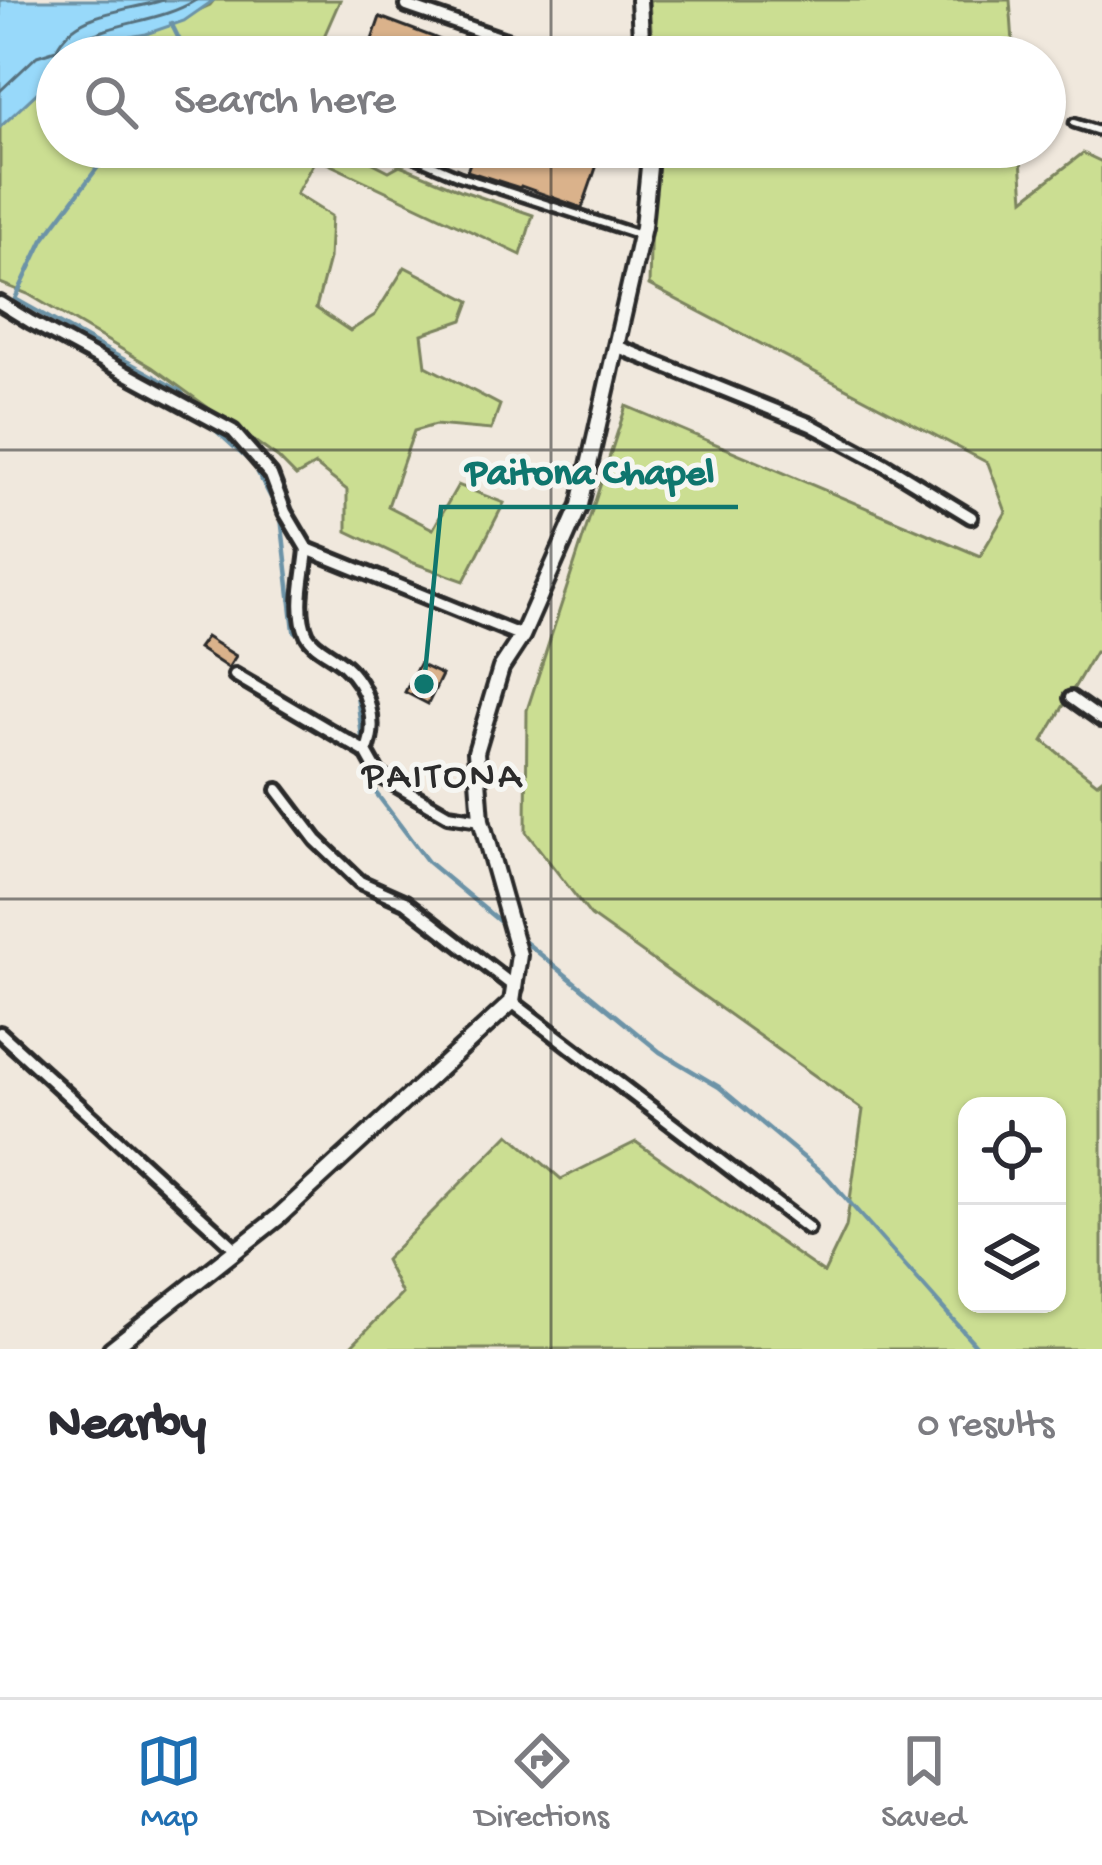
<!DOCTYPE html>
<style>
body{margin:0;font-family:"Gochi Hand",sans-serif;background:#f2f2f3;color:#2b2b33}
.controls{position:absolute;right:36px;bottom:36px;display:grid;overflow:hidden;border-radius:24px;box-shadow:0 3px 9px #0004}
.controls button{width:108px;height:108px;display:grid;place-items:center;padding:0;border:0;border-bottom:3px solid #e1e1e2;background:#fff;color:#2b2b33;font:60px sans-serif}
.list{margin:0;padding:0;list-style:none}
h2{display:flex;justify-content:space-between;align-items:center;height:156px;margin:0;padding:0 48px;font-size:51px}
h2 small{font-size:39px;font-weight:400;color:#7c7c81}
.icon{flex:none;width:66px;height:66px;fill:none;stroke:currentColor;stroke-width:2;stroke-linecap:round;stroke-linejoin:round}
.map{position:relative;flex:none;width:1102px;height:1349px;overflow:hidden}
.search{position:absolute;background:#fff;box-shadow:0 3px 9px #0004;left:36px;right:36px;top:36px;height:132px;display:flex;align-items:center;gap:30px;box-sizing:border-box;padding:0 42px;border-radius:66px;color:#7c7c81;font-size:45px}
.sheet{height:348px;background:#fff}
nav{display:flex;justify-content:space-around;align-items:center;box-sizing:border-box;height:168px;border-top:3px solid #e1e1e2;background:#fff;font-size:33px;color:#7c7c81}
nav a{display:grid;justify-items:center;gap:6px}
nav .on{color:#1f6fb2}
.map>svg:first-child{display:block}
.green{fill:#cbde92;stroke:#7b845e;stroke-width:3;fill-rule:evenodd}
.water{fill:#98d9fa;stroke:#6c93a7;stroke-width:3}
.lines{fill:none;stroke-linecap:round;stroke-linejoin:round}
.shore{stroke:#57717e;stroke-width:3}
.stream{stroke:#6c93a7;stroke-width:4.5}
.building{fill:#dab28b;stroke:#2b2b2b;stroke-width:3}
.service-casing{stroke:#2b2b2b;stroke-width:15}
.minor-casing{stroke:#2b2b2b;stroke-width:20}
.tertiary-casing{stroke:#2b2b2b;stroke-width:22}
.service{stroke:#f6f6f2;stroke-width:6}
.minor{stroke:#f6f6f2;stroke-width:10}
.tertiary{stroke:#f6f6f2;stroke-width:14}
.grid{fill:none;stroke:#2b2b2b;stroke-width:3;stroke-opacity:0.55}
.labels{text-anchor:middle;stroke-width:10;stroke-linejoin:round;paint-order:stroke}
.neighbourhood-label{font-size:39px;letter-spacing:3px;fill:#2b2b2b;stroke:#f6f6f2}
.leader{fill:none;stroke:#0f766e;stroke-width:4.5}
.callout-dot{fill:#0f766e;stroke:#f6f6f2;stroke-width:4.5}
.callout-label{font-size:39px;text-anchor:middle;font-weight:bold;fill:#0f766e;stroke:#f6f6f2;stroke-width:10;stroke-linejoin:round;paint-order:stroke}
</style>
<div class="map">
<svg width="1102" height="1349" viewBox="0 0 1102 1349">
<rect width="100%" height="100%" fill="#f0e8dd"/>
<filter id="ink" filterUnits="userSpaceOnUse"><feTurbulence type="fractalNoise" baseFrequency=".00833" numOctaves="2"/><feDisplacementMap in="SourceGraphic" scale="24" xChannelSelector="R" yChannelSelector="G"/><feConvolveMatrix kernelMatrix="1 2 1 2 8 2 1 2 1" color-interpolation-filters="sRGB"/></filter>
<g filter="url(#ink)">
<g class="green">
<path d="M 214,0 L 340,0 L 315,57 L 76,57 L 103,42 L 146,34 L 210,5 Z"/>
<path d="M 649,0 L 1010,0 L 1014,57 L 653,57 Z"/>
<path d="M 57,74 L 57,147 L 342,147 L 389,171 L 400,165 L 460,190 L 533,215 L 521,255 L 316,158 L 296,194 L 331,216 L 329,259 L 316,308 L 350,331 L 375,315 L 405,267 L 470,301 L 463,320 L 422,334 L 426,366 L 500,405 L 491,430 L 435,425 L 414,431 L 388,506 L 433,529 L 458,485 L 504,503 L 464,581 L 414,563 L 347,531 L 347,490 L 315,465 L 296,476 L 278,458 L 152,367 L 28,294 L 0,283 L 0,127 Z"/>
<path d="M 653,147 L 1020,147 L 1024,199 L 1083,153 L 1102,162 L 1102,655 L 1095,652 L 1043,741 L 1097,783 L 1102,779 L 1102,1349 L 348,1349 L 402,1294 L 385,1260 L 509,1134 L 561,1179 L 636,1142 L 824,1273 L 846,1227 L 863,1110 L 591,916 L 526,832 L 527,710 L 626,406 L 980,556 L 1006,512 L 988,463 L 649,285 ZM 967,1106 L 1057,1106 L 1057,1304 L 967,1304 Z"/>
</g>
<path class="water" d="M 0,0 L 214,0 L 184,21 L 146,34 L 103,42 L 76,57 L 57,57 L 57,74 L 0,127 Z"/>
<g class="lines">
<g class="shore">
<path d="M 73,57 L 76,44 C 113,20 157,24 196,0"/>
<path d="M 0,91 L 37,56 L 56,50 C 75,10 126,12 163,0"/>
</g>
<g class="stream">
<path d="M 171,23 L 181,43 L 181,57"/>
<path d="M 113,147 L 43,240 L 15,299 L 180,391 L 189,402"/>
<path d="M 209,424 L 254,465 L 281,517 L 294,630 L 303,638"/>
<path d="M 326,658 L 356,685 L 363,746"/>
<path d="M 365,757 L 376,793 L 428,862 L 504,925"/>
<path d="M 518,936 L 660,1052 L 719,1087 L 827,1177 L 979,1349"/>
</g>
</g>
<g class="building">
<path d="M 380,17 L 433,37 L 479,57 L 366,57 Z"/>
<path d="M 476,147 L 556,147 L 598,162 L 582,208 L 521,186 L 520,188 L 467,171 Z"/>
<path d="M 206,637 L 236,656 L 228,668 L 198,648 Z"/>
<path d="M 419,664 L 442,675 L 428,704 L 405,692 Z"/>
</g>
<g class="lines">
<g class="service-casing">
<g id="service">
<path d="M 1074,123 L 1102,132"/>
<path d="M 391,147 L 459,176 L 637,234"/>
</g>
</g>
<g class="minor-casing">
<g id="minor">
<path d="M 407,6 L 555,57"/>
<path d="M 0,303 L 31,322 L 233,431 L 271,475 L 285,512 L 307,549 L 522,636"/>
<path d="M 616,346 L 811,425 L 884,464 L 971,517"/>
<path d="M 307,549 C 305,575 295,610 307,635 C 314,648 333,655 344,665 C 368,686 379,723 366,752 L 379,775 L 448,815 L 481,820"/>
<path d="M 235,675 L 366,752"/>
<path d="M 1071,698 L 1102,720"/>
<path d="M 278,790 L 316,840 L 360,882 L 405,902 L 516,988"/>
<path d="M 512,1002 L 808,1228"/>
<path d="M 0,1033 L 237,1250"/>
</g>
</g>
<g class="tertiary-casing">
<g id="tertiary">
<path d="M 639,0 L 642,57"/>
<path d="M 111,1349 L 277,1218 L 512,1002 L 519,955 L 481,820 L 476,752 L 501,668 L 522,636 L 580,505 L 643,227 L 649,167 L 648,147"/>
</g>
</g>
<use href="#service" class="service"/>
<use href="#minor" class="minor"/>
<use href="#tertiary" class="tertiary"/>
</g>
</g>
<path class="grid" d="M 551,0 L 551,57M 551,147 L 551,1349M 0,450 L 1102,450M 0,899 L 1102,899"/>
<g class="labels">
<g class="neighbourhood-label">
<text x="443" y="786">PAITONA</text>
</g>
</g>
<path class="leader" d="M424 684L441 507H738"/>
<circle class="callout-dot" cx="424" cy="684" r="12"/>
<g class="callout-label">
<text x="590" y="483">Paitona Chapel</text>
</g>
</svg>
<div class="controls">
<button><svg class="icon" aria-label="locate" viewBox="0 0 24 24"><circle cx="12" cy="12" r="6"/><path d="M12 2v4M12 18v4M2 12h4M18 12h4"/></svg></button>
<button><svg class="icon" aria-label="layers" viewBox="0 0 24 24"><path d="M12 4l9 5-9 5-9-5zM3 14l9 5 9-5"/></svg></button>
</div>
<div class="search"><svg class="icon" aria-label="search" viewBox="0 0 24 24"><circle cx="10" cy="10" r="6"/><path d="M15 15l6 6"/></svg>Search here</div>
</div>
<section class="sheet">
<h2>Nearby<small>0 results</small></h2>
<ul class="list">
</ul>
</section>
<nav>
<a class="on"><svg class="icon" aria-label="map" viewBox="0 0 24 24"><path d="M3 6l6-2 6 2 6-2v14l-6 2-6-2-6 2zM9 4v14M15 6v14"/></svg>Map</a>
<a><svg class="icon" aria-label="directions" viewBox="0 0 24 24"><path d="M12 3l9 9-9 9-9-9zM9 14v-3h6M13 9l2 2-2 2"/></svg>Directions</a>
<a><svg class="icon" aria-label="saved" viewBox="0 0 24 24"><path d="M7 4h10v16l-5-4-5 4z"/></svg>Saved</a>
</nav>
